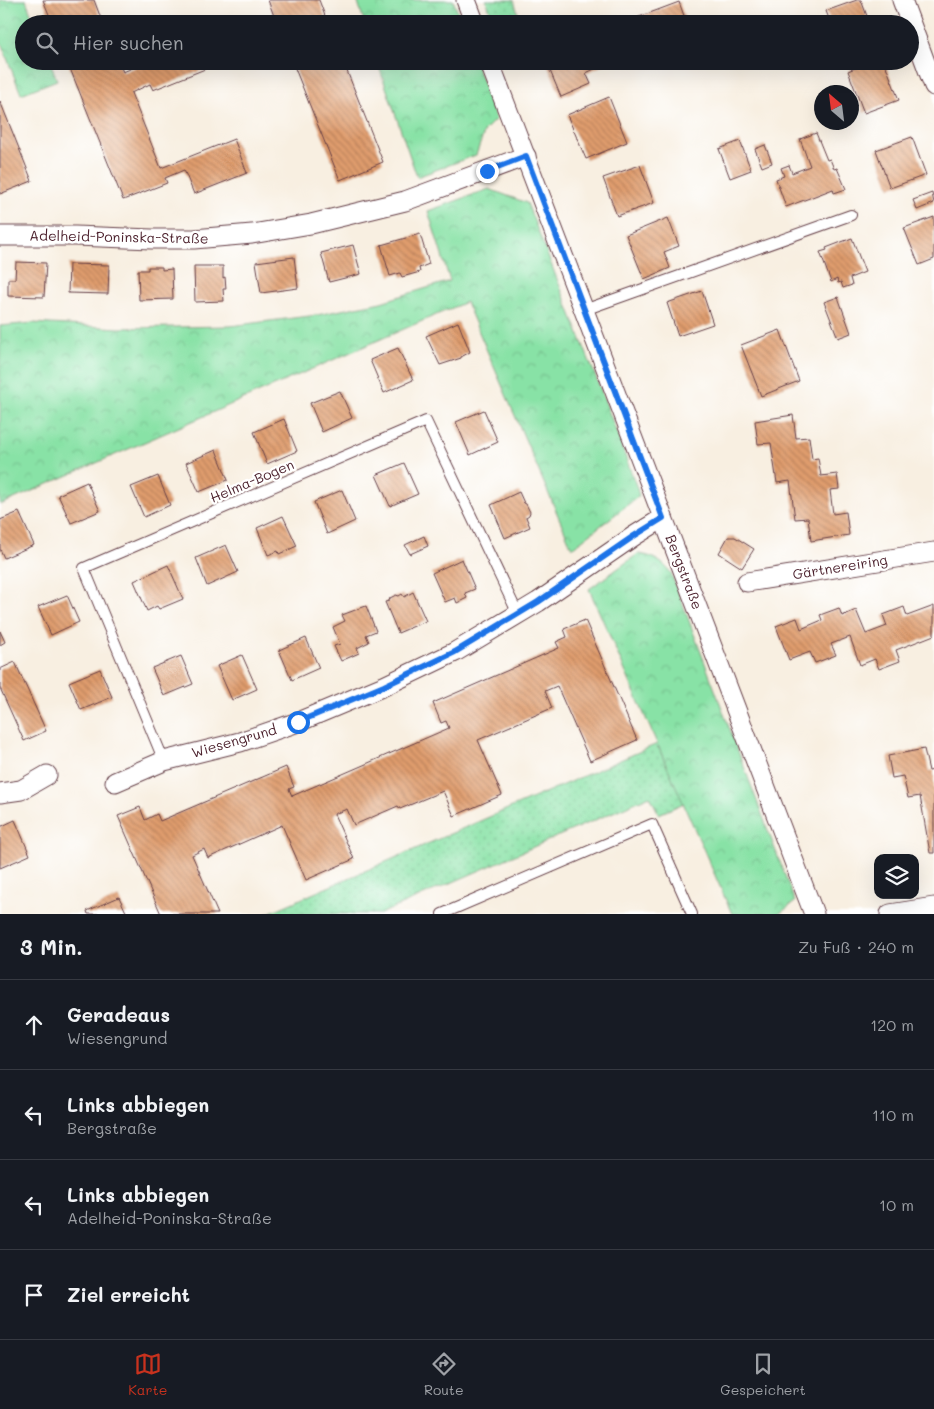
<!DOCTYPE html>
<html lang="de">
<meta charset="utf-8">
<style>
body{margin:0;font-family:Mali,sans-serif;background:#242831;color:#f1f3f6}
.controls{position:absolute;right:15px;bottom:15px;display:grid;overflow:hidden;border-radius:10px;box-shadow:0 5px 20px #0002}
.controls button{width:45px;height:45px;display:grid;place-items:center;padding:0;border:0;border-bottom:1px solid #363941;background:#171b24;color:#f1f3f6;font:25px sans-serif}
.compass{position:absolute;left:814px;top:85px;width:45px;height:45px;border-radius:50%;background:#171b24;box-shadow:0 5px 20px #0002;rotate:332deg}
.stop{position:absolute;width:15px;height:15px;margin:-11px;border:4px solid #1a73e8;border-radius:50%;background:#fff}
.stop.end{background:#1a73e8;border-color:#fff;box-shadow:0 1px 5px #0008}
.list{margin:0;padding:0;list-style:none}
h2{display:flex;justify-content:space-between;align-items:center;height:65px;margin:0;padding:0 20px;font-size:21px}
h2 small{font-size:16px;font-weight:400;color:#9ea1a6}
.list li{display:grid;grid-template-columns:32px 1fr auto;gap:15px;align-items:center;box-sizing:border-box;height:90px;padding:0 20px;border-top:1px solid #363941}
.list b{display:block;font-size:19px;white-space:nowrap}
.list p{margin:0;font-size:16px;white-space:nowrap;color:#9ea1a6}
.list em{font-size:16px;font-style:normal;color:#9ea1a6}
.icon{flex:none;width:28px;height:28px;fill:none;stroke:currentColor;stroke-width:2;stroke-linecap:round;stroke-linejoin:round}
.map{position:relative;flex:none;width:934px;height:914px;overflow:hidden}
.search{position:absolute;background:#171b24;box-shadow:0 5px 20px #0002;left:15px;right:15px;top:15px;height:55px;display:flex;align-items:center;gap:12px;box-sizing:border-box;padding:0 18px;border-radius:28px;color:#9ea1a6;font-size:19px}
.sheet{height:425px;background:#171b24}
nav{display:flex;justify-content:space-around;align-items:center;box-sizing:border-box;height:70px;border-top:1px solid #363941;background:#171b24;font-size:14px;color:#9ea1a6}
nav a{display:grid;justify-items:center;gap:2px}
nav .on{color:#c8321e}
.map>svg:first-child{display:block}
.grass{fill:url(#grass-dots);stroke:#698068}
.park{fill:url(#park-crowns);stroke:#698068}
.building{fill:url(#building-back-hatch)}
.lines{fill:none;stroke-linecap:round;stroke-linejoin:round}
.service-casing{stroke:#643e46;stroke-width:12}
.minor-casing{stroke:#643e46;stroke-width:21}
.service{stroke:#fff;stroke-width:10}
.minor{stroke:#fff;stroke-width:19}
.route{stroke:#1a73e8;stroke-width:6}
.labels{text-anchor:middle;stroke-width:4.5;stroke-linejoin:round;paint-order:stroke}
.street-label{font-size:14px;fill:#4a1f2b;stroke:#fff}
</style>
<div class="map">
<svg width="934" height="914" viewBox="0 0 934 914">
<defs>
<pattern id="grass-dots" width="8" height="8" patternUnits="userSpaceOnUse" patternTransform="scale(1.25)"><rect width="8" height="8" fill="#88e2a6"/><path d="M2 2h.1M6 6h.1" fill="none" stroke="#77c18f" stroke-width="1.8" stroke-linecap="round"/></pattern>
<pattern id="park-crowns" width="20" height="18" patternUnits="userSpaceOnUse" patternTransform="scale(1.25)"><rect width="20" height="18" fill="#88e2a6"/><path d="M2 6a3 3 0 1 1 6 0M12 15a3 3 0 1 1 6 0" fill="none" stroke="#77c18f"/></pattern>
<pattern id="building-back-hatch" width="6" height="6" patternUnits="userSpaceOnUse" patternTransform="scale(1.25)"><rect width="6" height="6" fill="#df9c6d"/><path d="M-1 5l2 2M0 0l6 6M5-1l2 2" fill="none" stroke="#b77f5a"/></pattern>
</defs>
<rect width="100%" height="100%" fill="#fff"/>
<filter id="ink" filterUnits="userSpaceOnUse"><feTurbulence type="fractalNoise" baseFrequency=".02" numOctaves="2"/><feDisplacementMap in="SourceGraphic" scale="10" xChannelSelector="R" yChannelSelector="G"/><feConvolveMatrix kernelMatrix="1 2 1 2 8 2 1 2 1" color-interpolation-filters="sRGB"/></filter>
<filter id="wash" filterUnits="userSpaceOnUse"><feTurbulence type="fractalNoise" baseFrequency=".0096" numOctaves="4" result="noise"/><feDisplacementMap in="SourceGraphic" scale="20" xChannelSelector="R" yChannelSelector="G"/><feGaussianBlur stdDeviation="1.12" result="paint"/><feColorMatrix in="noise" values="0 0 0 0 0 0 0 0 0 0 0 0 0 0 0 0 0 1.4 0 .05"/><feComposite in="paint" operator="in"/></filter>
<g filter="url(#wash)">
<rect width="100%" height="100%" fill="#f8efe1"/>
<g class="grass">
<path d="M 486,0 L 514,0 L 521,24 L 495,24 Z"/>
<path d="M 657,744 L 684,803 L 659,814 L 650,796 L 380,914 L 266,914 Z"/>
</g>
<g class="park">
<path d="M 0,0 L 26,0 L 35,24 L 24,24 L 24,61 L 50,61 L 57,80 L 21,94 L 0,40 Z"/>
<path d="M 357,0 L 453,0 L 462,24 L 365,24 Z"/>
<path d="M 377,61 L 475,61 L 496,119 L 485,130 L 476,155 L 417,177 Z"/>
<path d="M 489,189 L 527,203 L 599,385 L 637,488 L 639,496 L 572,548 L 466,302 L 0,505 L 0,326 L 33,323 L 119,328 L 230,326 L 317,315 L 381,302 L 450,281 L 428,211 Z"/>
<path d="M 638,554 C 652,555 663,562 671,573 L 795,902 L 783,911 L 778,914 L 732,914 L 589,589 Z"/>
</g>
<g id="blocks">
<g class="building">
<path d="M 43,0 L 94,0 L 103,24 L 53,24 Z"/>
<path d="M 268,0 L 319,0 L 328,24 L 277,24 Z"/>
<path d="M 857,0 L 861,0 L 870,24 L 831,24 L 826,11 Z"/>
<path d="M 679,2 L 687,24 L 632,24 L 631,20 Z"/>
<path d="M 67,61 L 118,61 L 123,72 L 142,64 L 141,61 L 202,61 L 205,69 L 153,90 L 150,84 L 131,93 L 161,168 L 234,139 L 247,173 L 194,194 L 184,170 L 165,178 L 167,183 L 123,200 Z"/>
<path d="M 292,61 L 343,61 L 383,162 L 340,180 Z"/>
<path d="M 546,61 L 604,61 L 605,64 L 586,73 L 591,84 L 561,97 Z"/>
<path d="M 861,61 L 884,61 L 899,100 L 864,113 L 848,71 L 862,65 Z"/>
<path d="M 609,97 L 627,142 L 586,159 L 567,115 Z"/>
<path d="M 0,101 L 32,181 L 0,194 Z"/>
<path d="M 816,133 L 827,160 L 830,159 L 834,169 L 837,168 L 846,189 L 834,193 L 833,189 L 786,207 L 776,179 L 784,176 L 781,168 L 789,165 L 792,173 L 810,166 L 800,139 Z"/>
<path d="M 912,137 L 926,175 L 890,188 L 876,150 Z"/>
<path d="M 740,141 L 751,170 L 730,178 L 719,149 Z"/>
<path d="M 765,145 L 772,163 L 762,167 L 755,149 Z"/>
<path d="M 640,165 L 654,203 L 617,216 L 603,178 Z"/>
<path d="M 932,193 L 934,203 L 917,210 L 913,200 Z"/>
<path d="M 934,217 L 934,259 L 919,265 L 904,228 Z"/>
<path d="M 668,218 L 679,246 L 664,252 L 670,268 L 644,279 L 626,235 Z"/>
<path d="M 420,234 L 429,264 L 419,268 L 420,272 L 402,277 L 400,273 L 390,276 L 381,245 Z"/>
<path d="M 852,238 L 865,272 L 850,278 L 852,285 L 843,288 L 841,282 L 838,283 L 837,279 L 831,282 L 820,252 L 827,250 L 826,248 Z"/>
<path d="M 353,245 L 361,274 L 329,282 L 321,253 Z"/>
<path d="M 294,257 L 298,288 L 261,293 L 256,262 Z"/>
<path d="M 16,262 L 46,263 L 44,297 L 8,296 L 8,279 L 15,279 Z"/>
<path d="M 69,264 L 109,265 L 108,294 L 68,293 Z"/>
<path d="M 194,266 L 223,266 L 223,278 L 225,277 L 226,289 L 223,289 L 224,301 L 195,302 Z"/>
<path d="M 148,267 L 162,267 L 162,270 L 172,269 L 173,299 L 139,300 L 138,270 L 148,270 Z"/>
<path d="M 702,291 L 713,324 L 678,336 L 667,303 Z"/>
<path d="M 838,297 L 851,333 L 838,338 L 824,302 Z"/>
<path d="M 458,322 L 470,352 L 461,357 L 461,358 L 440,365 L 426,336 Z"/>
<path d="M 780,330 L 799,381 L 761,396 L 741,345 Z"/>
<path d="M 398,348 L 413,380 L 384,393 L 370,360 Z"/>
<path d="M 340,391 L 352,418 L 322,432 L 310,403 Z"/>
<path d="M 484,410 L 498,442 L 470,455 L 456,422 Z"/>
<path d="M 793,415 L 796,438 L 809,437 L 812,459 L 818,458 L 821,476 L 837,474 L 839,489 L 830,490 L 833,514 L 846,512 L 849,535 L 811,541 L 808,518 L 795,519 L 790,481 L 777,483 L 771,443 L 758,444 L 755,421 Z"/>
<path d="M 284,419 L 297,451 L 267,464 L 254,432 Z"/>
<path d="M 216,450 L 228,480 L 199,492 L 186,463 Z"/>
<path d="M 404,463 L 418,494 L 390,506 L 376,475 Z"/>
<path d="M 158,476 L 170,505 L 144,517 L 131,487 Z"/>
<path d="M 87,482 L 100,511 L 71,523 L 58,495 Z"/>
<path d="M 342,490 L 355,521 L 327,534 L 314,502 Z"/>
<path d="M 519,492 L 524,503 L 526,504 L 530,512 L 529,515 L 526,517 L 530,527 L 505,538 L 491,505 Z"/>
<path d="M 19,512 L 34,545 L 4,558 L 0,549 L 0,520 Z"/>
<path d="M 283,516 L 297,546 L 279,554 L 278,551 L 268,555 L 257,528 Z"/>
<path d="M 424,536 L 428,546 L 410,554 L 405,545 Z"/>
<path d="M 728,537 L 735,537 L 754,549 L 742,568 L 719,553 Z"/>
<path d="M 226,545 L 238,572 L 207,586 L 196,558 Z"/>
<path d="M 462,559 L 475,589 L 465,593 L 467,598 L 457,603 L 455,598 L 445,602 L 432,573 Z"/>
<path d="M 168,565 L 183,599 L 159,609 L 157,606 L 147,611 L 134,581 Z"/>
<path d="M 413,592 L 426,621 L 398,633 L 385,602 L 389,601 L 390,598 L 396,595 L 399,596 L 402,594 L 404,597 Z"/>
<path d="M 67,595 L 79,622 L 51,635 L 38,607 Z"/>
<path d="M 366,606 L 376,631 L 366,635 L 369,642 L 357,648 L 359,653 L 341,661 L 334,646 L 340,644 L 333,627 L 345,621 L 342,615 Z"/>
<path d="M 934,606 L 934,635 L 896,650 L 900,661 L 879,669 L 875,659 L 860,665 L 850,637 L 831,644 L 836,655 L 815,663 L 810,652 L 789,660 L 776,626 L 797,618 L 801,629 L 822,620 L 820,615 L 839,608 L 842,616 L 856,610 L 866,634 L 887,626 L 883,615 L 904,607 L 907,616 Z"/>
<path d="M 585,620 L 637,740 L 590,761 L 557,686 L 545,691 L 552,708 L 478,740 L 502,795 L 454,816 L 443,791 L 400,809 L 398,806 L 354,825 L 347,809 L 334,814 L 354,859 L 306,880 L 282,825 L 208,858 L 204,849 L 192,855 L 218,914 L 161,914 L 118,816 L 140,807 L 145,820 L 157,814 L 160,821 L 286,767 L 294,787 L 289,789 L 292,796 L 449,728 L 446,721 L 441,723 L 433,703 L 559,648 L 556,642 L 567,637 L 564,629 Z"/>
<path d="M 0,631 L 5,642 L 0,645 Z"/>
<path d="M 306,638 L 319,668 L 292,680 L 279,650 Z"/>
<path d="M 242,655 L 257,689 L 232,700 L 217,666 Z"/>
<path d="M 181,656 L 193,684 L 164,696 L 152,668 Z"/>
<path d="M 15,662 L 46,731 L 24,741 L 0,688 L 0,669 Z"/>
<path d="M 100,669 L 112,697 L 81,710 L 69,682 Z"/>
<path d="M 924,749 L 929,771 L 934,770 L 934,853 L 930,853 L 920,796 L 908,798 L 903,776 L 892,778 L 888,756 Z"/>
<path d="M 15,820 L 30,855 L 0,868 L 0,827 Z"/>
<path d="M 119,897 L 127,914 L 88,914 L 87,911 Z"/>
</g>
</g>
</g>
<g filter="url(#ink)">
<use href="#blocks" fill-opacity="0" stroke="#643e46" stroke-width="1"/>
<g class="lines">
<g class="service-casing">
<g id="service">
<path d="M 584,310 L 851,215"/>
<path d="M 164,761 L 84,568 L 426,421 L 518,614"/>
<path d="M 442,914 L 652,824 L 692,914"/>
</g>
</g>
<g class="minor-casing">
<g id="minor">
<path d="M 466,0 L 475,24"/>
<path d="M 902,0 L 934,86"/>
<path d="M 489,61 L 814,914"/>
<path d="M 0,236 L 75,236 L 152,239 L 194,239 L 252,234 L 311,224 L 405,201 L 526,156"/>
<path d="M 747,582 L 934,552"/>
<path d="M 115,782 L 164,761 L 240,742 L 298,722 L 384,686 L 455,652 L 538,602 L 634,536 L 663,518"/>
<path d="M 0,793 L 21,790 L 47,775"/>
<path d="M 890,914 L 934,907"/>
</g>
</g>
<use href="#service" class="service"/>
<use href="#minor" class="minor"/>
</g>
</g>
<g class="lines" filter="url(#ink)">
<path class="route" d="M 298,722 L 384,686 L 455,652 L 538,602 L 634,536 L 663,518 L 526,156 L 487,171"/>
</g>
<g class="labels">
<g class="street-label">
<text transform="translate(119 237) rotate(1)" y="5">Adelheid-Poninska-Straße</text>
<text transform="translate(252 481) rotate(-23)" y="5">Helma-Bogen</text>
<text transform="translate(840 567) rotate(-9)" y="5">Gärtnereiring</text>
<text transform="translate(684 572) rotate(69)" y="5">Bergstraße</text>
<text transform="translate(234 741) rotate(-16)" y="5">Wiesengrund</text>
</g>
</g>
</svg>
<div class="controls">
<button><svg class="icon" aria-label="layers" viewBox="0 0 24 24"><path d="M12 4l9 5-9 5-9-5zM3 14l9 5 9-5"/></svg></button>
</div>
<svg class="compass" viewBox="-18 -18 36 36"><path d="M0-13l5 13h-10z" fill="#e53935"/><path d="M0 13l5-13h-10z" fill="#9ea1a6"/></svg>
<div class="stop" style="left:298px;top:722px"></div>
<div class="stop end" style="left:487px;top:171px"></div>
<div class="search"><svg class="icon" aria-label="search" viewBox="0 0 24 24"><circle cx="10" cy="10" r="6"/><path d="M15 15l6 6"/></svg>Hier suchen</div>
</div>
<section class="sheet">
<h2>3 Min.<small>Zu Fuß · 240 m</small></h2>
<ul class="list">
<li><svg class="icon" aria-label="ahead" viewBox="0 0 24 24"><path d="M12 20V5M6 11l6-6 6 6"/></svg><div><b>Geradeaus</b><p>Wiesengrund</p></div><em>120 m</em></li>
<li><svg class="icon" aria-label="left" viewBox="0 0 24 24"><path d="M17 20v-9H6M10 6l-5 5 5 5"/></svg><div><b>Links abbiegen</b><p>Bergstraße</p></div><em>110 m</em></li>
<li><svg class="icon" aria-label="left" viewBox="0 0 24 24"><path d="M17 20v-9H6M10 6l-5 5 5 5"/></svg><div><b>Links abbiegen</b><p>Adelheid-Poninska-Straße</p></div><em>10 m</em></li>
<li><svg class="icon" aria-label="arrive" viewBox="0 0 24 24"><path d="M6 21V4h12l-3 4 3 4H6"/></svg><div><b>Ziel erreicht</b></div></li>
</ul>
</section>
<nav>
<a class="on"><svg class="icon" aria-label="map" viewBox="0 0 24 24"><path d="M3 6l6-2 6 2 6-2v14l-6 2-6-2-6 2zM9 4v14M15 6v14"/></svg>Karte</a>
<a><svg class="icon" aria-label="directions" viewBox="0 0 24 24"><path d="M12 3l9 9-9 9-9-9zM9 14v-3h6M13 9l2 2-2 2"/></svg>Route</a>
<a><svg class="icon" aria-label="saved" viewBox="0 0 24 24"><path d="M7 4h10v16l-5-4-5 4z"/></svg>Gespeichert</a>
</nav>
